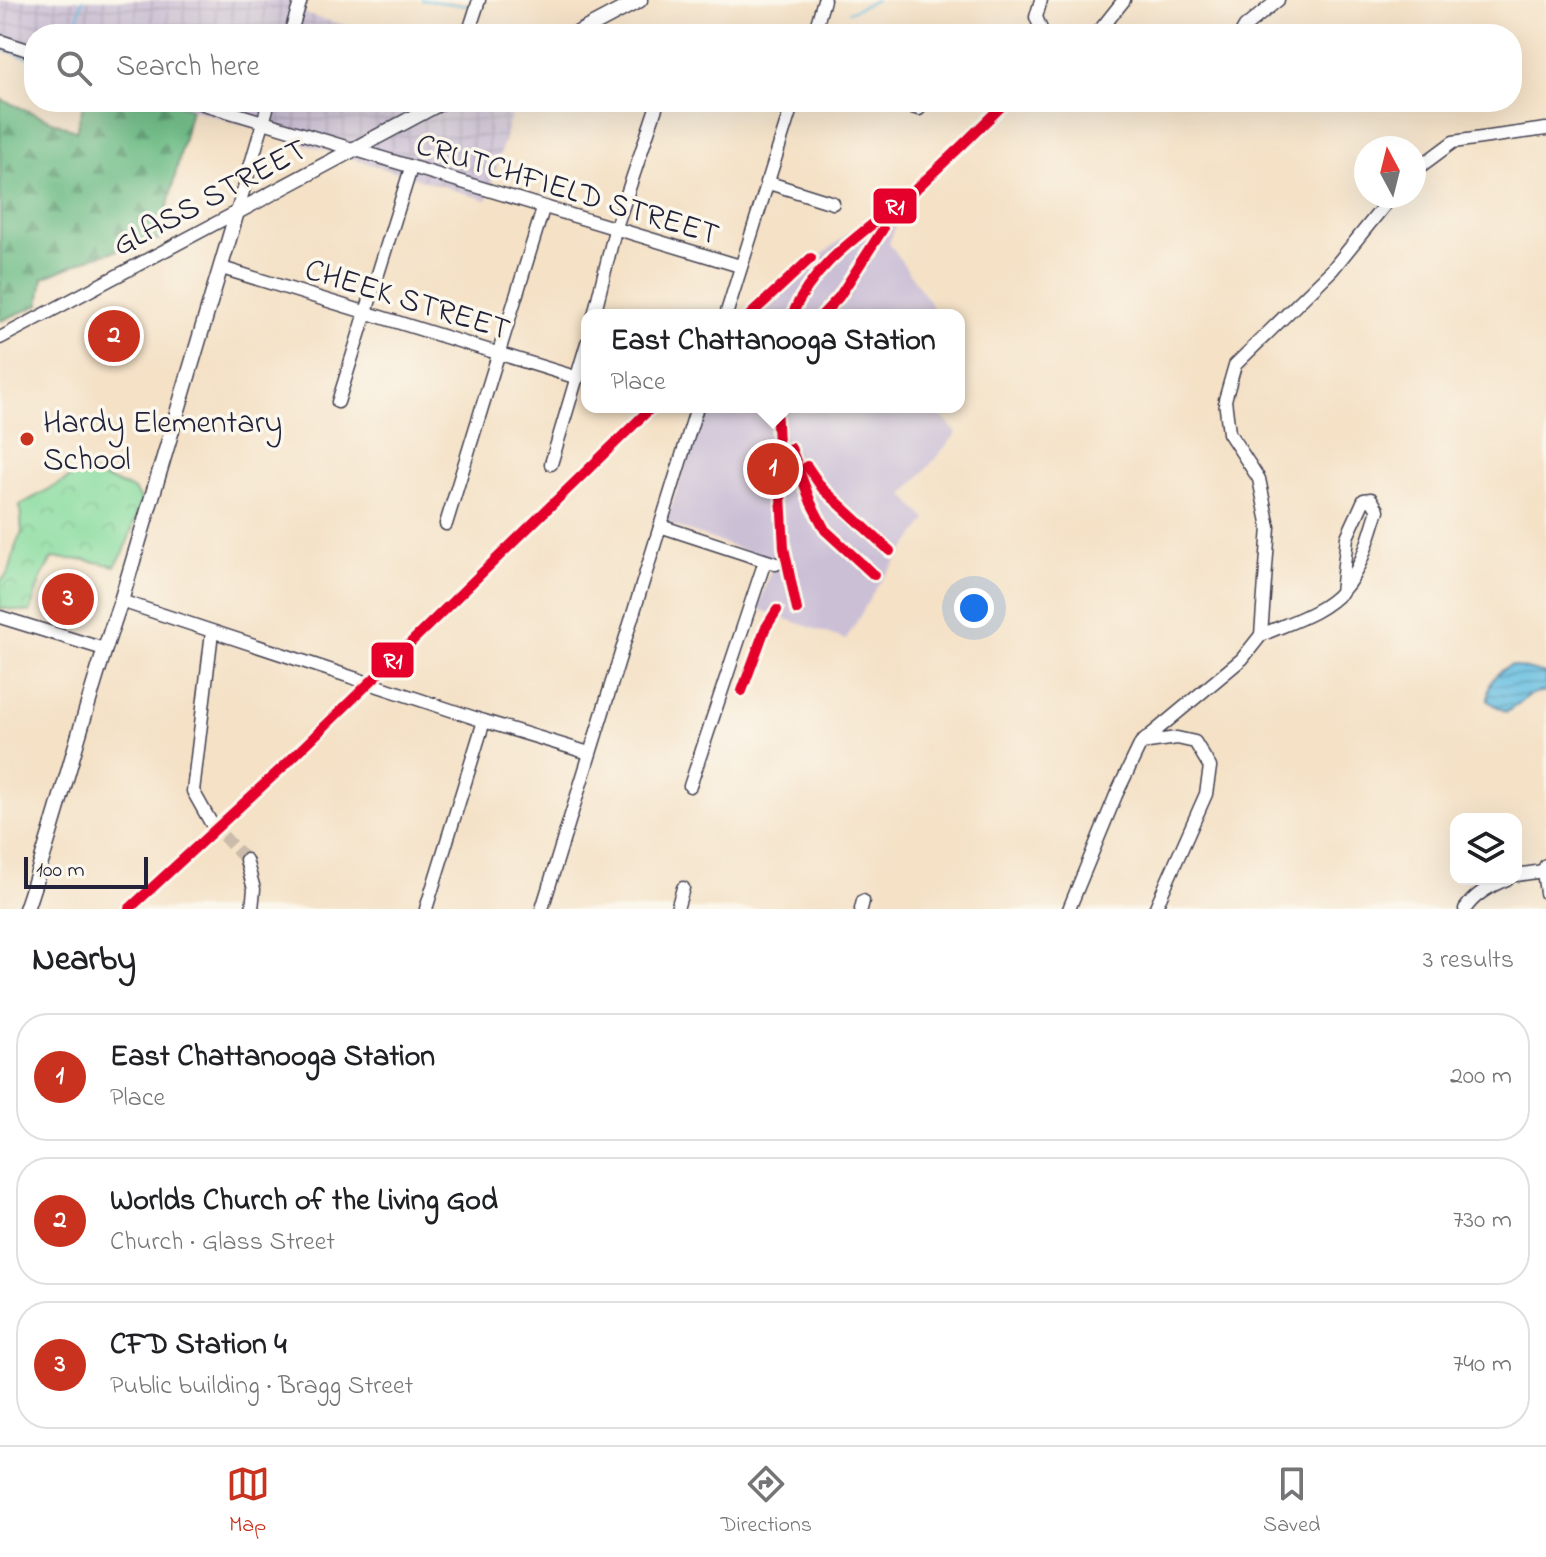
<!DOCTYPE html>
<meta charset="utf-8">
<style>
body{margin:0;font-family:"Indie Flower",sans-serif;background:#f2f2f2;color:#202124}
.controls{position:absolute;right:24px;bottom:24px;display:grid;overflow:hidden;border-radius:16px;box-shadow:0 8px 32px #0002}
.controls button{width:72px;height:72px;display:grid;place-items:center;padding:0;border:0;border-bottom:2px solid #e0e0e0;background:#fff;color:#202124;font:40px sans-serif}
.compass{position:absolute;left:1354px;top:136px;width:72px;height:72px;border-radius:50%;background:#fff;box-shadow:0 8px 32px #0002;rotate:353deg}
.scale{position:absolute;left:24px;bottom:20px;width:124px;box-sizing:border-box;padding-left:8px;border:4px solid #22223b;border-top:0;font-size:22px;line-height:28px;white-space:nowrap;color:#22223b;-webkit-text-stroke:6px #fbf7ec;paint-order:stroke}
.you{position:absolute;left:974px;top:608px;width:28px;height:28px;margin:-20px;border:6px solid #fff;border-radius:50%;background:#1a73e8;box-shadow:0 0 0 12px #1a73e833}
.badge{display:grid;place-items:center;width:52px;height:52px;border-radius:50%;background:#c8321e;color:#fff;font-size:26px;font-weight:700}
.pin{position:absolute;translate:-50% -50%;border:4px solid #fff;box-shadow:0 2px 8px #0006}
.popup{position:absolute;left:581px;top:309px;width:384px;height:104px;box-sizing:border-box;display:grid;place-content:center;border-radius:16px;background:#fff;filter:drop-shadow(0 2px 6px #0005);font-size:26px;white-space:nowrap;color:#757577}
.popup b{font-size:30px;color:#202124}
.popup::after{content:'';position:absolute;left:50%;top:100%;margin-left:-16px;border:16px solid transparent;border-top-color:#fff}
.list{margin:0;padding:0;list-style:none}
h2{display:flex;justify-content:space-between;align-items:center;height:104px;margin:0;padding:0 32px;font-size:34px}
h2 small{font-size:26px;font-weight:400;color:#757577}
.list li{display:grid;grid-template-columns:52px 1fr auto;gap:24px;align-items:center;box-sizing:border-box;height:128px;margin:0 16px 16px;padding:0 16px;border:2px solid #e0e0e0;border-radius:32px}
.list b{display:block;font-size:30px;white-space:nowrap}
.list p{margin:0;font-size:26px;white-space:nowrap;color:#757577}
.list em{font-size:26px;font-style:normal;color:#757577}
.icon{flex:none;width:44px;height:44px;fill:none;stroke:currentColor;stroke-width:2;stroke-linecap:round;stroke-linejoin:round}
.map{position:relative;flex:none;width:1546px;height:909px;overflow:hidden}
.search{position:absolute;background:#fff;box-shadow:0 8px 32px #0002;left:24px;right:24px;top:24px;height:88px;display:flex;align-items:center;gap:20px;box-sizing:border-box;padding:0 28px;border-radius:32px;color:#757577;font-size:30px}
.sheet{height:536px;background:#fff}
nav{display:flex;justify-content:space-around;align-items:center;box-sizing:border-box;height:112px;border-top:2px solid #e0e0e0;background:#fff;font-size:22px;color:#757577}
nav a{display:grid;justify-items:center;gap:4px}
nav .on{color:#c8321e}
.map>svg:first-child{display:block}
.industrial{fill:url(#industrial-grid)}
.railway{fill:#cbbfd6}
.forest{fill:url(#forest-firs);stroke:#476e60;stroke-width:2}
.park{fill:url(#park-crowns);stroke:#547e6c;stroke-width:2}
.water{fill:url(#water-rules);stroke:#42708e;stroke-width:2}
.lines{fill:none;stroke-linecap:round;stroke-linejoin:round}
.stream{stroke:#63bde1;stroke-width:2}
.minor-tunnel{stroke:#cabbaa;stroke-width:12;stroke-dasharray:12 6;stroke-linecap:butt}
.minor-casing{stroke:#423f50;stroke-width:15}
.major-casing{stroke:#423f50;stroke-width:17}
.minor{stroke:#fff;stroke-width:12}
.major{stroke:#fff;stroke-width:14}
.rail-1-casing{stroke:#fbf7ec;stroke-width:16}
.rail-1{stroke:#e4002b;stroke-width:10}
.poi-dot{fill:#c8321e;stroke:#fbf7ec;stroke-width:3}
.labels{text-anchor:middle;stroke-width:7;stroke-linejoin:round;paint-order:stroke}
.street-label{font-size:32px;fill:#22223b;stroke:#fbf7ec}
.poi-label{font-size:32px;fill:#22223b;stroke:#fbf7ec;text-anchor:start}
.line-badge{stroke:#fbf7ec;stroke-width:3}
.badge-label{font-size:22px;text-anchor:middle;font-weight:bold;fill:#fff}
</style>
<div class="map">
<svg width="1546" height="909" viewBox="0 0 1546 909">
<defs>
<pattern id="industrial-grid" width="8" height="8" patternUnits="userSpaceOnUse" patternTransform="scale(2)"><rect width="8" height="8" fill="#cbbfd6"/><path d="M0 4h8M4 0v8" fill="none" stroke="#aea4b9"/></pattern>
<pattern id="forest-firs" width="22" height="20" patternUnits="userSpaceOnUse" patternTransform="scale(2)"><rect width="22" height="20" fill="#6cbb85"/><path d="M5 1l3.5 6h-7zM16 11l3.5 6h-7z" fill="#58986e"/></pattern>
<pattern id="park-crowns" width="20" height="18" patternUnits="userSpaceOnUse" patternTransform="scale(2)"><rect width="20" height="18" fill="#86db9e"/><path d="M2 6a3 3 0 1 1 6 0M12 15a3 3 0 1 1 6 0" fill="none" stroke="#73bc89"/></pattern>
<pattern id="water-rules" width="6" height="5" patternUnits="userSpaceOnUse" patternTransform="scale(2)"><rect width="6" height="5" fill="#63bde1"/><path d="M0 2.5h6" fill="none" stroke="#5199b8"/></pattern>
</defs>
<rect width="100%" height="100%" fill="#fbf7ec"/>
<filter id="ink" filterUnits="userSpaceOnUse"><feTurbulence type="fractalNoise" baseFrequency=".0125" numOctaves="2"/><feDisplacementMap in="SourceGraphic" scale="16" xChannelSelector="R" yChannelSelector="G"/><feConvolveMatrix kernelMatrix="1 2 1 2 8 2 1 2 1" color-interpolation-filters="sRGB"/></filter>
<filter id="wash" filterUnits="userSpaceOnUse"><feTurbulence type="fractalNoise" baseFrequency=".006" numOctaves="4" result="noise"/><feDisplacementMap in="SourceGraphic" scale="32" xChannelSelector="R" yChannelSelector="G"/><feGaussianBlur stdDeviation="1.8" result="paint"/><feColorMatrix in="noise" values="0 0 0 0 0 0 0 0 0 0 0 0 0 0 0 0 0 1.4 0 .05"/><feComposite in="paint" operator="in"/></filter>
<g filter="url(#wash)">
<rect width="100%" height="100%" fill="#f4e1c6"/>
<g class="industrial">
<path d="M 0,0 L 298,0 L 307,15 L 378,34 L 34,34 L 34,61 L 0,50 Z"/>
<path d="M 169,102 L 515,102 L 487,200 Z"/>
</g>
<g class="railway">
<path d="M 890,203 L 901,211 L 889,243 L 938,315 L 758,315 L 795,277 L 851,231 Z"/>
<path d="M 705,407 L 933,407 L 957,433 L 904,495 L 927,520 L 876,588 L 846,640 L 758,609 L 774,561 L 666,523 Z"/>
</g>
<path class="forest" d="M 0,99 L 76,131 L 84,102 L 169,102 L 191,109 L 160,239 L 93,257 L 43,278 L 39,305 L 0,321 Z"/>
<path class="park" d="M 84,470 L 133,489 L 142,500 L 124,552 L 115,566 L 85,560 L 52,558 L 41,578 L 30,612 L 0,608 L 0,581 C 17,570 10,547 22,533 L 20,505 Z"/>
<path class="water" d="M 1511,665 L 1546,674 L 1546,692 C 1529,690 1520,705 1506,712 L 1488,701 C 1487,682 1495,673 1511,665 Z"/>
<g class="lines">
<g class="stream">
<path d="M 422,0 L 463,5 L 474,3"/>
<path d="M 849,12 L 876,0"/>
<path d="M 75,34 L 82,0"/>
<path d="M 0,48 L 34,59"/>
</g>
</g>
</g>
<g filter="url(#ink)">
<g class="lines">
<path class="minor-tunnel" d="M 211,823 L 246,860"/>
<g class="minor-casing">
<g id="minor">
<path d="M 1041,0 L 1036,17 L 1043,34"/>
<path d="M 290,34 L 301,0"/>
<path d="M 468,34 L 479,0"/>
<path d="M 814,34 L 824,0"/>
<path d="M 1097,34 L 1124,0"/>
<path d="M 1241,34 L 1245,27 L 1278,0"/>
<path d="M 0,41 L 34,52"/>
<path d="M 197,102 L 740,266"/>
<path d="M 768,102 L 791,109"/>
<path d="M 897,102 L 919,109"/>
<path d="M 1414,171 L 1453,142 L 1546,129"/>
<path d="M 766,182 L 833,203"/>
<path d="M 222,268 L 578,378"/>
<path d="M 594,315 L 615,230 L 658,102"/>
<path d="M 726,315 L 793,102"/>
<path d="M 0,338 L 237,212 L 269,102"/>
<path d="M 338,402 L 411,168"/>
<path d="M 551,464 L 587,343"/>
<path d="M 446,524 L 543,209"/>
<path d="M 660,526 L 776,564"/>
<path d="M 121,601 L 484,721 L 589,753"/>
<path d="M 0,617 L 104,649"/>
<path d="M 1261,635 C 1288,623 1324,613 1343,590 C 1362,569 1369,537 1378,510 L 1371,499 L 1364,500 L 1347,537 L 1341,593"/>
<path d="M 1141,743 L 1177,738 L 1195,742 L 1210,767 L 1206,794 L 1155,909"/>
<path d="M 690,786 L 765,561"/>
<path d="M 211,823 L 193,791 L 212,632"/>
<path d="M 246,860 L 254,889 L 252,909"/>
<path d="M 1546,865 L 1543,871 L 1546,893"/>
<path d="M 1516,875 L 1543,871"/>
<path d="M 426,909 L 484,721"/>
<path d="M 542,909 L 697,407"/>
<path d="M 677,909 L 683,888"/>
<path d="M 861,909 L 863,901"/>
<path d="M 1069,909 L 1116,795 L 1141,743 L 1242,659 L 1261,635 L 1269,527 L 1259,479 L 1229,433 L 1225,400 L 1235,365 L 1332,270 L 1392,196"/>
<path d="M 1465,909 C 1474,895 1492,885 1507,879"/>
</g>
</g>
<g class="major-casing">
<g id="major">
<path d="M 576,34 L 640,0"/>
<path d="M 26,909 C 61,807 85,702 121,601 L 237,212 L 442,102"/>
</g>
</g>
<use href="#minor" class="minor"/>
<use href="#major" class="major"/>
<g class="rail-1-casing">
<g id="rail-1">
<path d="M 750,315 L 811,258"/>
<path d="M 792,315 C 816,258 872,228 917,188 C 947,160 977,131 1006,102"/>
<path d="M 822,315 L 839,297 L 883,229"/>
<path d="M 776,407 L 784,548 L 797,610"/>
<path d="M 791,448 L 811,503 L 825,530 L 874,575"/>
<path d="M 807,466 L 822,488 L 890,551"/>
<path d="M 742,691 L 765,629 L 777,610"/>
<path d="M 129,909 L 285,765 L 652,407"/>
</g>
</g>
<use href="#rail-1" class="rail-1"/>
</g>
</g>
<circle class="poi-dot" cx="27" cy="439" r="8"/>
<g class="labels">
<g class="street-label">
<text transform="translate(568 188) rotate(17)" y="11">CRUTCHFIELD STREET</text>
<text transform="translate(209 196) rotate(-28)" y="11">GLASS STREET</text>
<text transform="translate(408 298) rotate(17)" y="11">CHEEK STREET</text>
</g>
<g class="poi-label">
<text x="43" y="432">Hardy Elementary<tspan x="43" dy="37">School</tspan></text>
</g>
</g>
<g class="line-badge">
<rect x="872" y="187" width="46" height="38" rx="8" fill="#e4002b"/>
<rect x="370" y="641" width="45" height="38" rx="8" fill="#e4002b"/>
</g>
<g class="badge-label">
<text x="895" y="214">R1</text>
<text x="393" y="668">R1</text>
</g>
</svg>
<div class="controls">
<button><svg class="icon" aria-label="layers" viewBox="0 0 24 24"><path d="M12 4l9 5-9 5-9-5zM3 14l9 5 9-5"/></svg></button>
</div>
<svg class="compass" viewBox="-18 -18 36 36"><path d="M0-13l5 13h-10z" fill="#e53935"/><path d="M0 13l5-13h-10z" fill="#757577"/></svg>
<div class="scale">100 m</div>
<div class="you"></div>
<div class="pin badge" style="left:773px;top:469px">1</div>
<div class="popup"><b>East Chattanooga Station</b>Place</div>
<div class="pin badge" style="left:114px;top:336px">2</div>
<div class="pin badge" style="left:68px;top:599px">3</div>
<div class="search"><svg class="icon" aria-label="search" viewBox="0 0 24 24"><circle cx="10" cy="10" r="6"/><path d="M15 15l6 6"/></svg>Search here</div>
</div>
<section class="sheet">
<h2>Nearby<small>3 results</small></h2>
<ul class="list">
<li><span class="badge">1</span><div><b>East Chattanooga Station</b><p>Place</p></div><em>200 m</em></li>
<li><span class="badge">2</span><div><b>Worlds Church of the Living God</b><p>Church · Glass Street</p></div><em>730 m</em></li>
<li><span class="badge">3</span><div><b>CFD Station 4</b><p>Public building · Bragg Street</p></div><em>740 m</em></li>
</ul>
</section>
<nav>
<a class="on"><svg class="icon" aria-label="map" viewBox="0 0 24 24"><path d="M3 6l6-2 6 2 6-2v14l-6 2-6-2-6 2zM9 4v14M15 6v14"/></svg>Map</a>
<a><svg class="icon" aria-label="directions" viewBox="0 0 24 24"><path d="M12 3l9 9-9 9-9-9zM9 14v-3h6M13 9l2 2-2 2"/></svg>Directions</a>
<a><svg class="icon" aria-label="saved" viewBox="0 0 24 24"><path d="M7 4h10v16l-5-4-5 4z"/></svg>Saved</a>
</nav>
